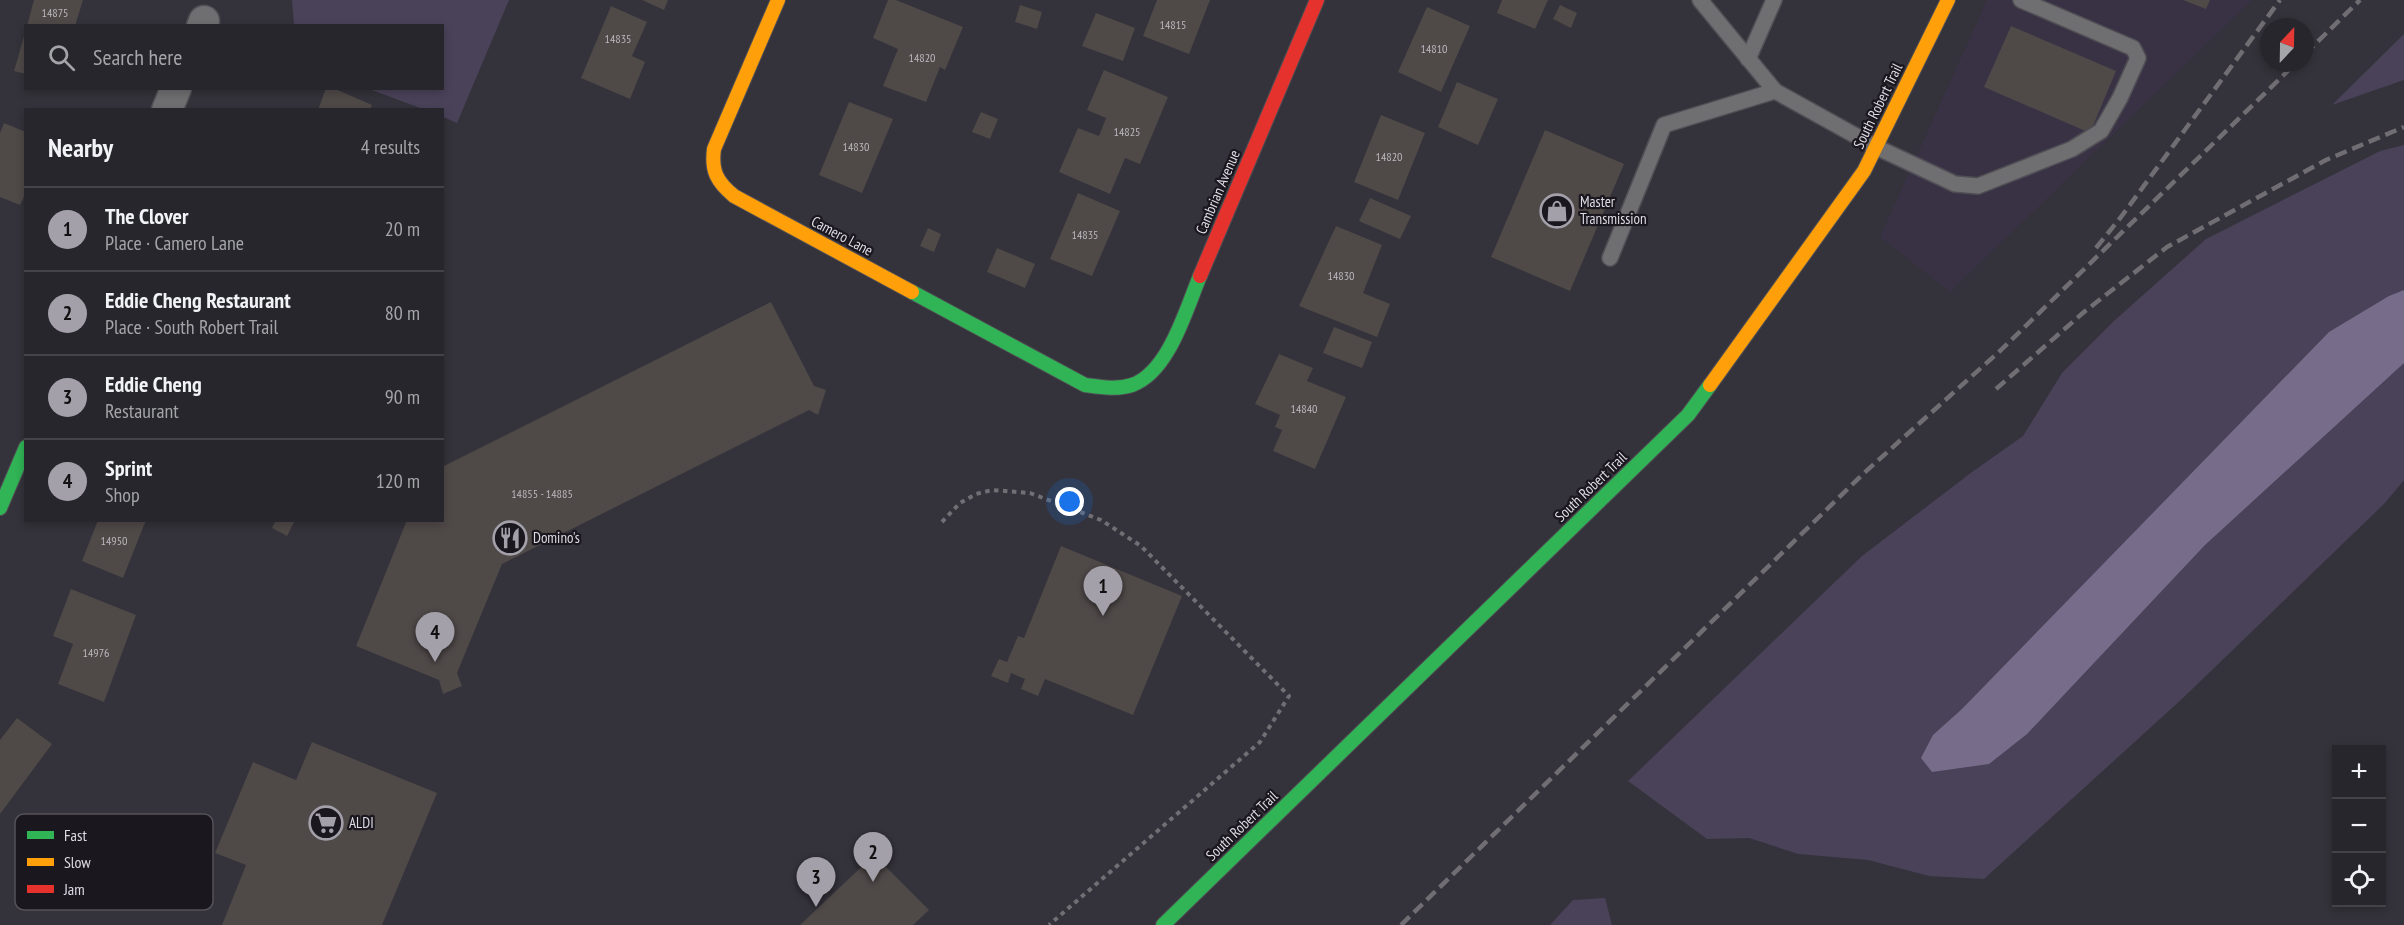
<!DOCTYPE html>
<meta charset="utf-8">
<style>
body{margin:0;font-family:"PT Sans Narrow",sans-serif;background:#333238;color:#f1f3f6}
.controls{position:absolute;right:18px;bottom:18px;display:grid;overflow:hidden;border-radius:0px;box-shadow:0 3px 9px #0003}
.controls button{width:54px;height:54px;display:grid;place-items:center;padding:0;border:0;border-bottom:2px solid #434348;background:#27262c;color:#f1f3f6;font:30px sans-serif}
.compass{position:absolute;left:2260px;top:18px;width:54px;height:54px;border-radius:50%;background:#27262c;box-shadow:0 3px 9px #0003;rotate:22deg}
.you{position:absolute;left:1070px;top:502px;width:21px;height:21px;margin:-15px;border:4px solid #fff;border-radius:50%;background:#1a73e8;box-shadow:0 0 0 9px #1a73e833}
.badge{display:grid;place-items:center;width:39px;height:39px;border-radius:50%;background:#a3a0aa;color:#111;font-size:20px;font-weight:700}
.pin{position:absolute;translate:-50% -50px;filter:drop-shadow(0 2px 3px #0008)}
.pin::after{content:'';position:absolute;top:32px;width:21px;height:18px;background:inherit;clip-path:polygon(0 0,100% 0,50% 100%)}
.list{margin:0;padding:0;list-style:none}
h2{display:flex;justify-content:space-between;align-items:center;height:78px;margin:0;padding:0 24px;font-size:26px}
h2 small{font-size:20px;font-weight:400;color:#a4a5a9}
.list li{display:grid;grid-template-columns:39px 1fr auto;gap:18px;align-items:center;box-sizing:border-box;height:84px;padding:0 24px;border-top:2px solid #434348}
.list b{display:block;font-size:22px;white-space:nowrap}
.list p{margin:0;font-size:20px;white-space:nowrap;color:#a4a5a9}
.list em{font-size:20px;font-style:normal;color:#a4a5a9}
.icon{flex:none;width:33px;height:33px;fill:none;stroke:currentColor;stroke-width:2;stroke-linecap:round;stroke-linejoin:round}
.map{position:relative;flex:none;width:2404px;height:925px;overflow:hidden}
.search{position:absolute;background:#27262c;box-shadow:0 3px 9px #0003;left:24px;top:24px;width:420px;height:66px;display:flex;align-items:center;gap:15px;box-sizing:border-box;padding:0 21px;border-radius:0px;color:#a4a5a9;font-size:22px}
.panel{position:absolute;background:#27262c;box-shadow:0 3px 9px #0003;left:24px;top:108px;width:420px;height:414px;border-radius:0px}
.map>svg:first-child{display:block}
.built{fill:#393245}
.green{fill:#4a4259}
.water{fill:#776d8b}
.building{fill:#4f4948}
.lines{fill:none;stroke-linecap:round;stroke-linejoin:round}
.lane-casing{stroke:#504e55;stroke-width:18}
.street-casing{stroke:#504e55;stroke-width:33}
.fast-casing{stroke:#504e55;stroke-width:16}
.slow-casing{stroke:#504e55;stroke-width:16}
.jam-casing{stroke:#504e55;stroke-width:16}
.path{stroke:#716f74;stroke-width:4;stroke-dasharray:4.5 4.5;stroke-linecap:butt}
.lane{stroke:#6f6e70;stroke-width:15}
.street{stroke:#6f6e70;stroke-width:30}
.fast{stroke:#30b455;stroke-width:14}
.slow{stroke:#ff9f0a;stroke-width:14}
.jam{stroke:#e5322d;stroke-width:14}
.rail{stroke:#706e73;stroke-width:4.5;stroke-dasharray:12 6;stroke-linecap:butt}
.labels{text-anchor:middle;stroke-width:4.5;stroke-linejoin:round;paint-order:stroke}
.number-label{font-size:12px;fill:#bbb7be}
.street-label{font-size:15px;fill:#dfdce6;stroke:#1a171e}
.poi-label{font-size:15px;fill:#dfdce6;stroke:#1a171e;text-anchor:start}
.key{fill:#1a171e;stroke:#55525a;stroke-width:1.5}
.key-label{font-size:16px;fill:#dfdce6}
</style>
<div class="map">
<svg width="2404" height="925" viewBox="0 0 2404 925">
<rect width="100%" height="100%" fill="#34323a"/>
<path class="built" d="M 1987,0 L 2252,0 L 1950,292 L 1880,237 Z"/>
<g class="green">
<path d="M 292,0 L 509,0 L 457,123 L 443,117 L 442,110 L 423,109 L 369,89 L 442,88 L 442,26 L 294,25 Z"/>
<path d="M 2404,34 L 2404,80 L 2332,105 Z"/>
<path d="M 2404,145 L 2404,480 L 2385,503 L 2183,698 L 1984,879 L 1929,876 L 1868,860 L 1798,854 L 1749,838 L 1707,839 L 1628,781 L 1862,556 L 1972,472 L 2023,436 L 2062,373 L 2115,320 L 2206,239 L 2380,151 Z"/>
<path d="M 1605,898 L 1612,925 L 1550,925 L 1573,900 Z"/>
</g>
<path class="water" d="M 2404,290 L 2404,363 L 2205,545 L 2027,734 L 1989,764 L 1932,772 L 1921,758 L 1933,735 L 1962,709 L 2329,332 L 2389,296 Z"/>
<g class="building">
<path d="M 34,0 L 83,0 L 75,26 L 27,26 Z"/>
<path d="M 642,0 L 668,0 L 664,10 Z"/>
<path d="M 888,0 L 896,0 L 963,27 L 945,70 L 940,67 L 926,102 L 883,86 L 898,49 L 873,38 Z"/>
<path d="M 1157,0 L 1210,0 L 1189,54 L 1143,36 Z"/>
<path d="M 1502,0 L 1548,0 L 1535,29 L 1497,13 Z"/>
<path d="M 2183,0 L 2210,0 L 2206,9 Z"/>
<path d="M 1020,5 L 1042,12 L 1037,29 L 1015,22 Z"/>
<path d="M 1560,5 L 1577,13 L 1571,28 L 1553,19 Z"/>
<path d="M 611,6 L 647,22 L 632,56 L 645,62 L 630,99 L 581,78 Z"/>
<path d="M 1427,7 L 1470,26 L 1441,92 L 1398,72 Z"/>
<path d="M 1096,13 L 1135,28 L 1123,61 L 1082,46 Z"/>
<path d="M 2011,26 L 2116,71 L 2090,133 L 1984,87 Z"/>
<path d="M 25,33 L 26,33 L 26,74 L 14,71 Z"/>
<path d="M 1104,70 L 1168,97 L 1140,164 L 1125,158 L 1110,194 L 1059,172 L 1078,128 L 1099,136 L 1106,118 L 1087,110 Z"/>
<path d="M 1457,82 L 1498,99 L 1478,145 L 1438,127 Z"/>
<path d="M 326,88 L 333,88 L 372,105 L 370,110 L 318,110 Z"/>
<path d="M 849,102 L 893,119 L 862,193 L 819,175 Z"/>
<path d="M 981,112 L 998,119 L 990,139 L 972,132 Z"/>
<path d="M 1381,115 L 1425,133 L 1398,200 L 1354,182 Z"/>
<path d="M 4,123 L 26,132 L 26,192 L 20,205 L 0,197 L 0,133 Z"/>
<path d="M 1545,130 L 1624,164 L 1570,291 L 1491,257 Z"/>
<path d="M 1078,193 L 1120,211 L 1092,276 L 1050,259 Z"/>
<path d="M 1370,198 L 1411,216 L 1400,239 L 1359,221 Z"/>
<path d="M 1336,226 L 1382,245 L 1363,293 L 1390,304 L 1377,337 L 1299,306 Z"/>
<path d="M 928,228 L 941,234 L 934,252 L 920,246 Z"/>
<path d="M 997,248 L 1035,264 L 1025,288 L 987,272 Z"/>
<path d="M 771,302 L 814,386 L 826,390 L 818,415 L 809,410 L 502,564 L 457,673 L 462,686 L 443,694 L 439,680 L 356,646 L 407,520 L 442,520 L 442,467 Z"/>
<path d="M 1334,327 L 1372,342 L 1362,368 L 1323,353 Z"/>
<path d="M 1279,354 L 1313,368 L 1307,381 L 1346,397 L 1315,469 L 1273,451 L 1282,430 L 1275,427 L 1280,415 L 1255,404 Z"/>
<path d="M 98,520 L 146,520 L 123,578 L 82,561 Z"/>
<path d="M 276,520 L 295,520 L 287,536 L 272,528 Z"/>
<path d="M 1061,546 L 1182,596 L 1133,715 L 1045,679 L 1038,696 L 1021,689 L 1025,679 L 1011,673 L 1008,683 L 991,676 L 999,659 L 1007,662 L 1018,636 L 1024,638 Z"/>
<path d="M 71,589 L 136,615 L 104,702 L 58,684 L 73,644 L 53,636 Z"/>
<path d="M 17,718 L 52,744 L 0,814 L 0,740 Z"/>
<path d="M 312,742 L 437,793 L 382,925 L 222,925 L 246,865 L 215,853 L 253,762 L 296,780 Z"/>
<path d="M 874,855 L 929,910 L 913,925 L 800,925 Z"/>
</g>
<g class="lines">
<g class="lane-casing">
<g id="lane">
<path d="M 1700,0 L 1775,91 L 1876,147 L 1955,184 L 1978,186 L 2072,149 L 2101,131 L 2120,98 L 2138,58 L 2133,48 L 2021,0"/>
<path d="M 1748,59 L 1774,0"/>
<path d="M 1610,258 L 1664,125 L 1775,91"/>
</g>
</g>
<g class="street-casing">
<g id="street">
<path d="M 202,26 L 204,21"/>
<path d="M 167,110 L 176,88"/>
</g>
</g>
<g class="fast-casing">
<g id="fast">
<path d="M 912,292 L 1085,385 C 1100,387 1117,390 1132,385 C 1169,372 1186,309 1200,276"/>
<path d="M 0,508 L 26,447"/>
<path d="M 1163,925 L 1688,415 L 1710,385"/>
</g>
</g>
<g class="slow-casing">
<g id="slow">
<path d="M 778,0 L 714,149 C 711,171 717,182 734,196 L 912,292"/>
<path d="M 1710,385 L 1864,171 L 1948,0"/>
</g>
</g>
<g class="jam-casing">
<path id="jam" d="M 1200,276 L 1317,0"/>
</g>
<path class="path" d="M 942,522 L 960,503 L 976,494 L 992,490 L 1030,493 L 1101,520 L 1141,546 L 1289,696 L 1260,742 L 1049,925"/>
<use href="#lane" class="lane"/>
<use href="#street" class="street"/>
<use href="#fast" class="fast"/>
<use href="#slow" class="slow"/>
<use href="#jam" class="jam"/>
<g class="rail">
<path d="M 2305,54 L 2360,0"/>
<path d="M 2096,248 L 2121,217 L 2280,0"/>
<path d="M 1996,389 L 2084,312 L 2167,247 L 2326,160 L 2404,127"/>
<path d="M 1401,925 L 1864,473 L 2001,350 L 2296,63"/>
</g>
</g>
<defs>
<g id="shop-ring" transform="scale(1.725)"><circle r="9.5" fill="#1a171e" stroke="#a3a0aa" stroke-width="1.5"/><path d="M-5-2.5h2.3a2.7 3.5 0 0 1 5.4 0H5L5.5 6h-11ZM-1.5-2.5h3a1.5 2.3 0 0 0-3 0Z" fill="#a3a0aa"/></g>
<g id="restaurant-ring" transform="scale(1.725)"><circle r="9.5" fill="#1a171e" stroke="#a3a0aa" stroke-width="1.5"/><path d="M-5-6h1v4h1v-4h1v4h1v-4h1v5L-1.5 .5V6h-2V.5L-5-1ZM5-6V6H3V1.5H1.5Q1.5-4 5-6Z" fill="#a3a0aa"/></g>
<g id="supermarket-ring" transform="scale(1.725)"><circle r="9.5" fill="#1a171e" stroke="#a3a0aa" stroke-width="1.5"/><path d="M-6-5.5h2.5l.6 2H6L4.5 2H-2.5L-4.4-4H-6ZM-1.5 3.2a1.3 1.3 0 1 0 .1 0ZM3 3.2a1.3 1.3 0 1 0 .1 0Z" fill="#a3a0aa"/></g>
</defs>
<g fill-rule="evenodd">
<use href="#shop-ring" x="1557" y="211"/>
<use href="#restaurant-ring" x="510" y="538"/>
<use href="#supermarket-ring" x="326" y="823"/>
</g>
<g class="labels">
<g class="number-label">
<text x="55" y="17">14875</text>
<text x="1173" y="29">14815</text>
<text x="618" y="43">14835</text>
<text x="1434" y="53">14810</text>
<text x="922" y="62">14820</text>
<text x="1127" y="136">14825</text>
<text x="856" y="151">14830</text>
<text x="1389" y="161">14820</text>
<text x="1085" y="239">14835</text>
<text x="1341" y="280">14830</text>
<text x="1304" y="413">14840</text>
<text x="542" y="498">14855 - 14885</text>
<text x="114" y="545">14950</text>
<text x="96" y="657">14976</text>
</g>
<g class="street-label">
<text transform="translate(1878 106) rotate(-64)" y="5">South Robert Trail</text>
<text transform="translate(1218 192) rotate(-67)" y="5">Cambrian Avenue</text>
<text transform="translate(842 236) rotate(28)" y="5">Camero Lane</text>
<text transform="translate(1591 487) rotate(-44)" y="5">South Robert Trail</text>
<text transform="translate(1242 826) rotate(-44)" y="5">South Robert Trail</text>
</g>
<g class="poi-label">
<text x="1580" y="207">Master<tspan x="1580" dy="17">Transmission</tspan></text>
<text x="533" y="543">Domino's</text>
<text x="349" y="828">ALDI</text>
</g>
</g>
<rect x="15" y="814" width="198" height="96" rx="9" class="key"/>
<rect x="27" y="831" width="27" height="8" fill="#30b455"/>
<rect x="27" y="858" width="27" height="8" fill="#ff9f0a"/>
<rect x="27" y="885" width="27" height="8" fill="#e5322d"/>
<g class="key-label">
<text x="64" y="841">Fast</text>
<text x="64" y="868">Slow</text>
<text x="64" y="895">Jam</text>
</g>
</svg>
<div class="controls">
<button>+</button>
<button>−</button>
<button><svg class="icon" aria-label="locate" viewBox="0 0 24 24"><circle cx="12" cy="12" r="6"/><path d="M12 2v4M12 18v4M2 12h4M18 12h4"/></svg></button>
</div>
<svg class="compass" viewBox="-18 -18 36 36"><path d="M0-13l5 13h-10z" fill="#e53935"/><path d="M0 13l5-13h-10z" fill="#a4a5a9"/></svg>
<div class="you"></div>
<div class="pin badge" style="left:1103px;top:616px">1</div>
<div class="pin badge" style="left:873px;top:882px">2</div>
<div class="pin badge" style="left:816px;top:907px">3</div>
<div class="pin badge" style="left:435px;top:662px">4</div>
<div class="search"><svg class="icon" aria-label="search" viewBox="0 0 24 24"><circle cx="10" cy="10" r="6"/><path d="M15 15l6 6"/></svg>Search here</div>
<section class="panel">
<h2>Nearby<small>4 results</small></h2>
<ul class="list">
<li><span class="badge">1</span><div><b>The Clover</b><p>Place · Camero Lane</p></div><em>20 m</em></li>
<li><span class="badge">2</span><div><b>Eddie Cheng Restaurant</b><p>Place · South Robert Trail</p></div><em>80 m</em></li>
<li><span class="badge">3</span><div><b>Eddie Cheng</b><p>Restaurant</p></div><em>90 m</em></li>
<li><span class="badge">4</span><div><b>Sprint</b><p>Shop</p></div><em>120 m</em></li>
</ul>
</section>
</div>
